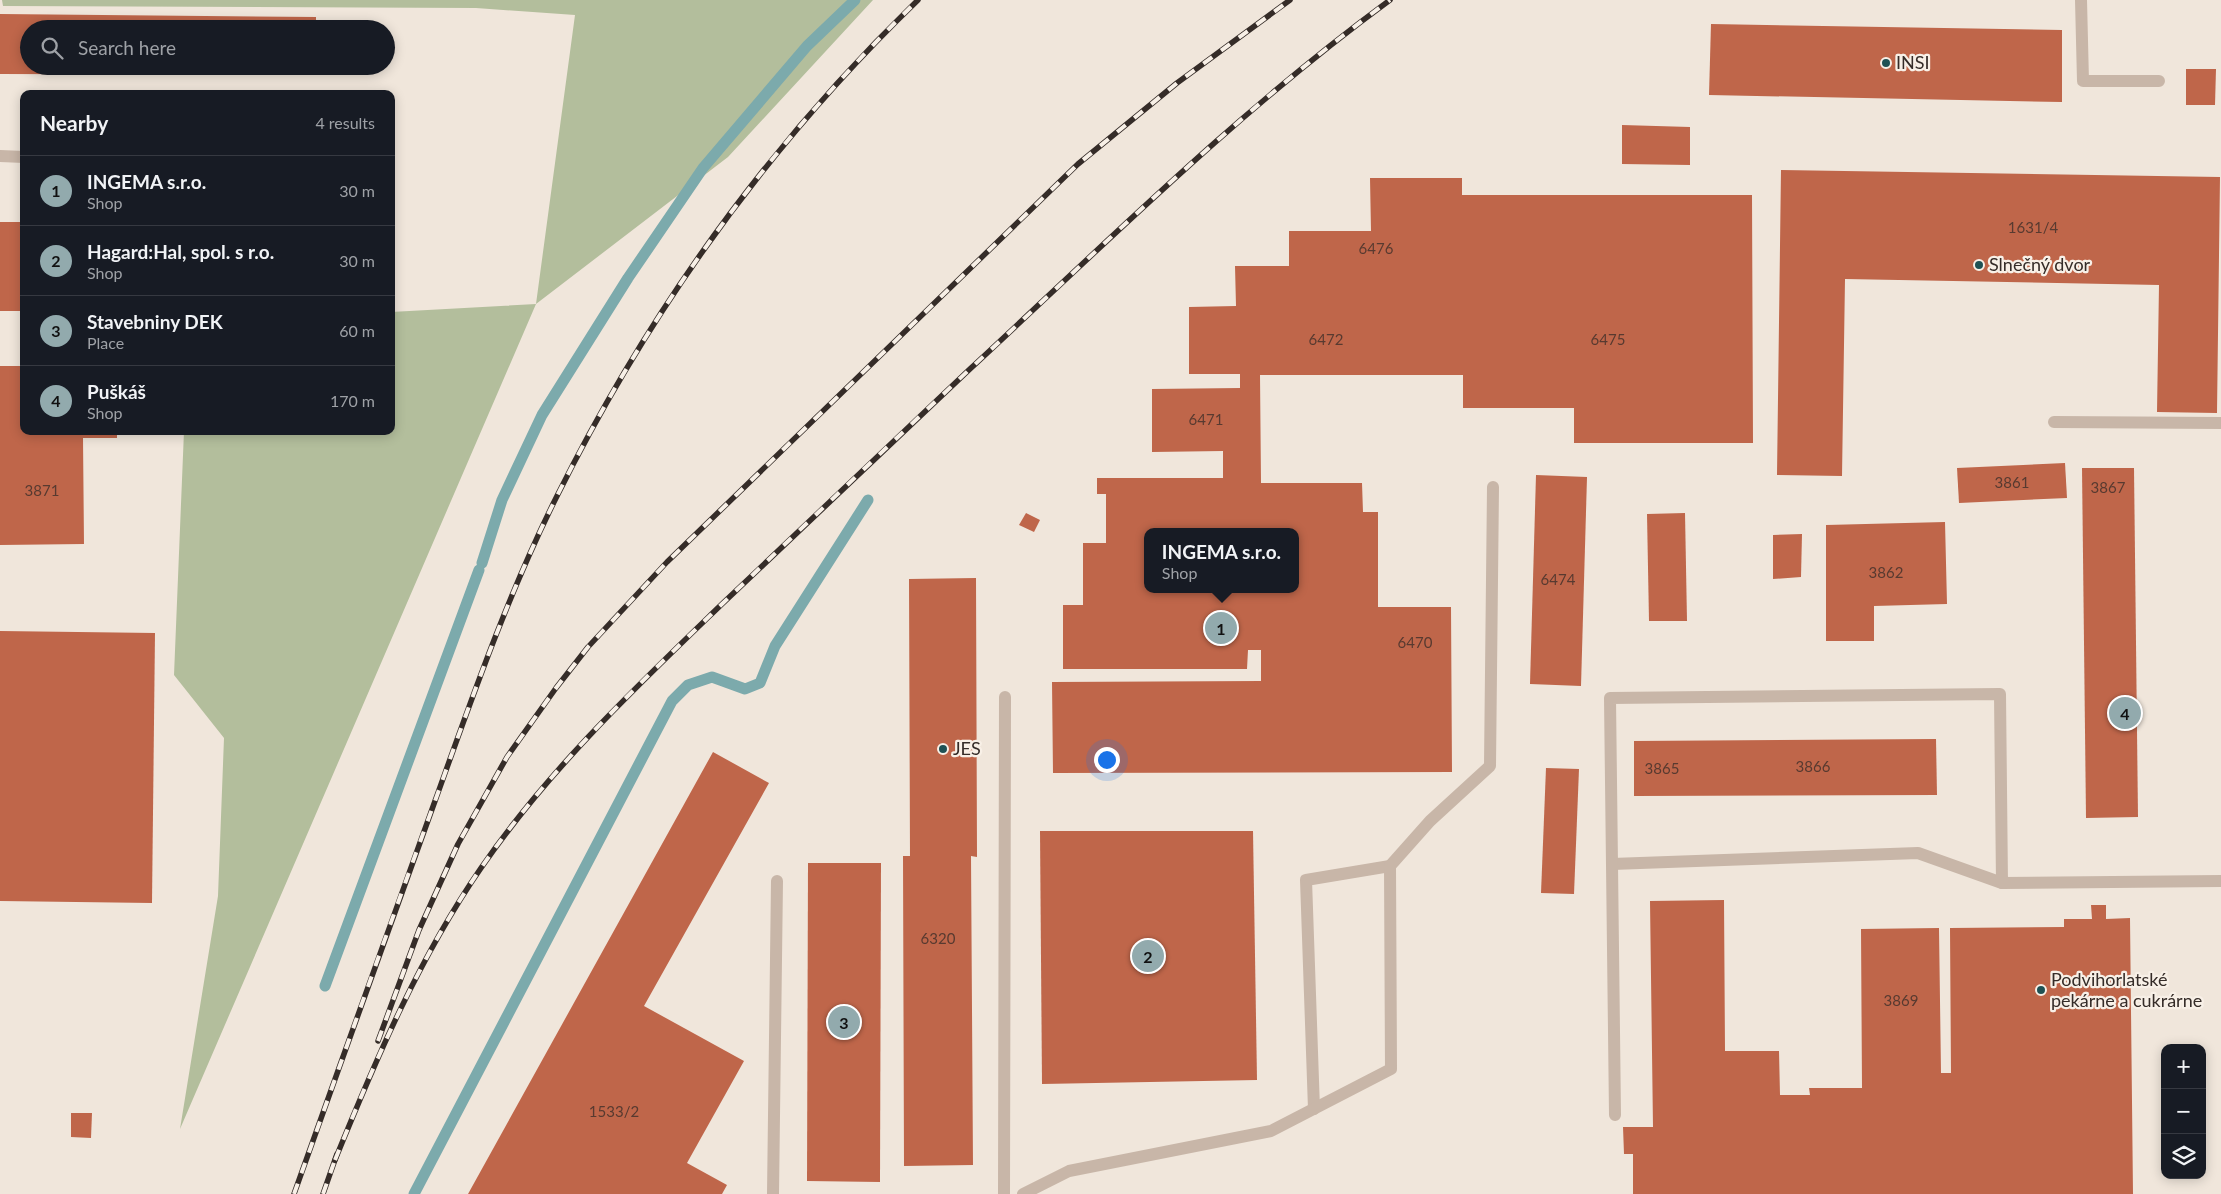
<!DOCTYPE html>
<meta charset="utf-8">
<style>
body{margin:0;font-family:Lato,sans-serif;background:#20242c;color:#f1f3f6}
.controls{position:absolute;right:15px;bottom:15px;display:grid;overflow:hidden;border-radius:10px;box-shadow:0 2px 12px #0003}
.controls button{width:45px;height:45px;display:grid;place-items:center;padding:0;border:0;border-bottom:1px solid #363941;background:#171b24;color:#f1f3f6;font:25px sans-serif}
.you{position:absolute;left:1106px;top:759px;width:18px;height:18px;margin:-12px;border:4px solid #fff;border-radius:50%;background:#1a73e8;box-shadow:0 0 0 8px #1a73e833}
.badge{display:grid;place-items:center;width:32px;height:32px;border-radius:50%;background:#92aaad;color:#111;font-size:16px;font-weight:700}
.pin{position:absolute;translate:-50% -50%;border:2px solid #fff;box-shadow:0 1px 5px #0006}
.popup{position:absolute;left:1144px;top:528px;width:155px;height:65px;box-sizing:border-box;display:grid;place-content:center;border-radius:10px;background:#171b24;filter:drop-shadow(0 1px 4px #0005);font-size:16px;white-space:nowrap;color:#9ea1a6}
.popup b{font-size:19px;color:#f1f3f6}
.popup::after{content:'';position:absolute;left:50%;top:100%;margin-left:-10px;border:10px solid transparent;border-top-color:#171b24}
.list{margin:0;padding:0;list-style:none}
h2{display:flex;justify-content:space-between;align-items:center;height:65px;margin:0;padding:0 20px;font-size:21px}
h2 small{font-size:16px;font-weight:400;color:#9ea1a6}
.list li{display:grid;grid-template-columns:32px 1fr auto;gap:15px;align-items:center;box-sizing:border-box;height:70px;padding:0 20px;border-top:1px solid #363941}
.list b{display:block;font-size:19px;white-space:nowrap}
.list p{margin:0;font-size:16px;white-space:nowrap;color:#9ea1a6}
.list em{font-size:16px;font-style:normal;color:#9ea1a6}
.icon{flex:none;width:28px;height:28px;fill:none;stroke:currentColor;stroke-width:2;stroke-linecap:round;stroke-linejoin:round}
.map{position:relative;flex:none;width:2221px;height:1194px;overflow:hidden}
.search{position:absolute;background:#171b24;box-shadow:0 2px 12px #0003;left:20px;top:20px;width:375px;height:55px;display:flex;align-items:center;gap:12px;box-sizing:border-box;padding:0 18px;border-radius:28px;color:#9ea1a6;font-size:19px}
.panel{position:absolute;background:#171b24;box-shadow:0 2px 12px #0003;left:20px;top:90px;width:375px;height:345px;border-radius:10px}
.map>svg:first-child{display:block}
.green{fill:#b3be9c}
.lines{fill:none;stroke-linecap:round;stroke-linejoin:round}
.stream{stroke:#7caaac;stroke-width:11}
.building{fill:#bf664a;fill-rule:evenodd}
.lane{stroke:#c8b6a8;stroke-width:12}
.rail-casing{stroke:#352c28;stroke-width:5.5}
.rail{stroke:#f8f0e7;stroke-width:4;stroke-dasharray:11;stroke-linecap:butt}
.poi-dot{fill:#1f5154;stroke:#f8f0e7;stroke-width:2}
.labels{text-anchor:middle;stroke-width:4.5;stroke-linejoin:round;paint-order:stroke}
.number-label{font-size:15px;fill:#583a30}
.poi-label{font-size:18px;fill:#352c28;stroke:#f8f0e7;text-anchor:start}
</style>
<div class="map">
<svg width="2221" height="1194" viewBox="0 0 2221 1194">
<rect width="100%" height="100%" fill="#f0e6db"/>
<path class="green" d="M 2,0 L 873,0 L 728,157 L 536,304 L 180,1129 L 218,896 L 224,738 L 174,675 L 184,431 L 391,431 L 391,312 L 536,304 L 575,15 L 476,8 L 3,6 Z"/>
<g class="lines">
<g class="stream">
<path d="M 482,563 L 502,500 L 542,415 L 628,278 L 703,168 L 807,46 L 855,0"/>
<path d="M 325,986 L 479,570"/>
<path d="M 414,1194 L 672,701 L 688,685 L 712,677 L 745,689 L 760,683 L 775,646 L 868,500"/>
</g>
</g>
<g class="building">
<path d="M 0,14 L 316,17 L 316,29 L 29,29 L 29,66 L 316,66 L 316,75 L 0,74 Z"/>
<path d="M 1711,24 L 2062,30 L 2062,102 L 1709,95 Z"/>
<path d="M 2186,69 L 2216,69 L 2215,105 L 2186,105 Z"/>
<path d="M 1622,125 L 1690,127 L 1690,165 L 1622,164 Z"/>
<path d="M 1781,170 L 2220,177 L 2217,413 L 2157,412 L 2159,285 L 1845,279 L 1842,476 L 1777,475 Z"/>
<path d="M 1370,178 L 1462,178 L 1462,195 L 1752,195 L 1753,443 L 1574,443 L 1574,408 L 1463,408 L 1463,375 L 1260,375 L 1261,483 L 1362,483 L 1363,512 L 1378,512 L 1378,607 L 1451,607 L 1452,772 L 1053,773 L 1052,682 L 1261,681 L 1261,650 L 1248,650 L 1247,669 L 1063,669 L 1063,605 L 1083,605 L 1083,543 L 1106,543 L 1106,494 L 1097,494 L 1097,478 L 1223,478 L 1223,451 L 1152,452 L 1152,389 L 1240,388 L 1240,374 L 1189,374 L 1189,307 L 1236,306 L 1235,266 L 1289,266 L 1289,231 L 1371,231 ZM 1147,532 L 1295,532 L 1295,589 L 1147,589 Z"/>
<rect x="0" y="222" width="24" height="89"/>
<path d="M 0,366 L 24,366 L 24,431 L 117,431 L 117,438 L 83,438 L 84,544 L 0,545 Z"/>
<path d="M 2065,463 L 2067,498 L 1959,503 L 1957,468 Z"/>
<path d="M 2082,468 L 2134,468 L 2138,817 L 2086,818 Z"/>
<path d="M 1536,475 L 1587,477 L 1581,686 L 1530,684 Z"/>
<path d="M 1026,513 L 1040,520 L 1034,532 L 1019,525 Z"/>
<path d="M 1685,513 L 1687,621 L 1649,621 L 1647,514 Z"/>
<path d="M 1945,522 L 1947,604 L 1874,606 L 1874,641 L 1826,641 L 1826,525 Z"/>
<path d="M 1802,534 L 1801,577 L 1773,579 L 1773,535 Z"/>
<path d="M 976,578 L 977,857 L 971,856 L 973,1165 L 904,1166 L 903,856 L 910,856 L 909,579 Z"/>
<path d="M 0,631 L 155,633 L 152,903 L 0,901 Z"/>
<path d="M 1936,739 L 1937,795 L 1634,796 L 1634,741 Z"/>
<path d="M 713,752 L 769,783 L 644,1006 L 744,1061 L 687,1163 L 727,1185 L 722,1194 L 468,1194 Z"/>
<path d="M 1546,768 L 1579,769 L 1574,894 L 1541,893 Z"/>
<path d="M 1040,831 L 1253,831 L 1257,1080 L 1042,1084 Z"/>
<path d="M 808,863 L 881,863 L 880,1182 L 807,1181 Z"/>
<path d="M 1724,900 L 1725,1051 L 1779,1051 L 1780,1095 L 1810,1095 L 1809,1088 L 1862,1088 L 1861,929 L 1939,928 L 1941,1073 L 1951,1073 L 1950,928 L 2064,927 L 2064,919 L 2092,919 L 2091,905 L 2106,905 L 2106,919 L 2130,918 L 2133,1194 L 1633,1194 L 1633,1154 L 1624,1154 L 1623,1127 L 1653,1127 L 1650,901 Z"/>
<path d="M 71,1113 L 92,1113 L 91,1138 L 71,1137 Z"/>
</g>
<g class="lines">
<g class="lane">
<path d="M 2081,0 L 2083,81 L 2159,81"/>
<path d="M 0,156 L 24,157"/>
<path d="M 2054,422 L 2221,423"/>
<path d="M 1612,864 L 1918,853 L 2002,883"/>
<path d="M 1314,1109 L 1306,880 L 1390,866"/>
<path d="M 1615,1115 L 1610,698 L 2000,694 L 2002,883 L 2221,881"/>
<path d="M 773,1194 L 777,881"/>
<path d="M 1004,1194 L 1005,697"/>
<path d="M 1023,1194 L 1069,1171 L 1271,1131 L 1391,1069 L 1390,866 L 1430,821 L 1490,766 L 1493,487"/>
</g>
<g class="rail-casing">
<g id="rail">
<path d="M 378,1041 L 419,930 L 458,844 L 507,757 L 556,688 L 588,647 L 667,562 L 1078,164 L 1177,83 L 1290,0"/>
<path d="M 335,1160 C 376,1059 419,958 481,868 C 549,769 636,687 722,604 C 805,525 888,446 971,368 C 1107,242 1240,110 1390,0"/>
<path d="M 294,1194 C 341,1063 387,932 435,801 C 472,698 508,594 557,496 C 649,311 769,144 918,0"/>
<path d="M 323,1194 L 337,1154"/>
</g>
</g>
<use href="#rail" class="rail"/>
</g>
<g class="poi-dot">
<circle cx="1886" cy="63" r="5"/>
<circle cx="1979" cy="265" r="5"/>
<circle cx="943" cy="749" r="5"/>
<circle cx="2041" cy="990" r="5"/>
</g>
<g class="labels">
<g class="number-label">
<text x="2033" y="233">1631/4</text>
<text x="1376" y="254">6476</text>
<text x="1326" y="345">6472</text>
<text x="1608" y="345">6475</text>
<text x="1206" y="425">6471</text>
<text x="2012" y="488">3861</text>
<text x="2108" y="493">3867</text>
<text x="42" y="496">3871</text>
<text x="1886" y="578">3862</text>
<text x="1558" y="585">6474</text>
<text x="1415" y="648">6470</text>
<text x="1813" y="772">3866</text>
<text x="1662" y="774">3865</text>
<text x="938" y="944">6320</text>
<text x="1901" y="1006">3869</text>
<text x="614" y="1117">1533/2</text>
</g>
<g class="poi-label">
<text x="1896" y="69">INSI</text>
<text x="1989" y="271">Slnečný dvor</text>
<text x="953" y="755">JES</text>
<text x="2051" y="986">Podvihorlatské<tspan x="2051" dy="21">pekárne a cukrárne</tspan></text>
</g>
</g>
</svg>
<div class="controls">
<button>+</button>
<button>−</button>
<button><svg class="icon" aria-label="layers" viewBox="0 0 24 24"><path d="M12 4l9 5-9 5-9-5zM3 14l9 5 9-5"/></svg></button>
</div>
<div class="you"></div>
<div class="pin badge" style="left:1221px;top:628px">1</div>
<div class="popup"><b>INGEMA s.r.o.</b>Shop</div>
<div class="pin badge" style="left:1148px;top:956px">2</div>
<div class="pin badge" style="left:844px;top:1022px">3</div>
<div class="pin badge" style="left:2125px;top:713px">4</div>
<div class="search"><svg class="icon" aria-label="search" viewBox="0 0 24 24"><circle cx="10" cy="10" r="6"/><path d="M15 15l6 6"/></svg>Search here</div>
<section class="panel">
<h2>Nearby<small>4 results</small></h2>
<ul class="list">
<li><span class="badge">1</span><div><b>INGEMA s.r.o.</b><p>Shop</p></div><em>30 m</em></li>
<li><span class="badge">2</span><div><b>Hagard:Hal, spol. s r.o.</b><p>Shop</p></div><em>30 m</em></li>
<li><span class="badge">3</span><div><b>Stavebniny DEK</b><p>Place</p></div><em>60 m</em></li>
<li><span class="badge">4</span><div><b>Puškáš</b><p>Shop</p></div><em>170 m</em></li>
</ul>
</section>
</div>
